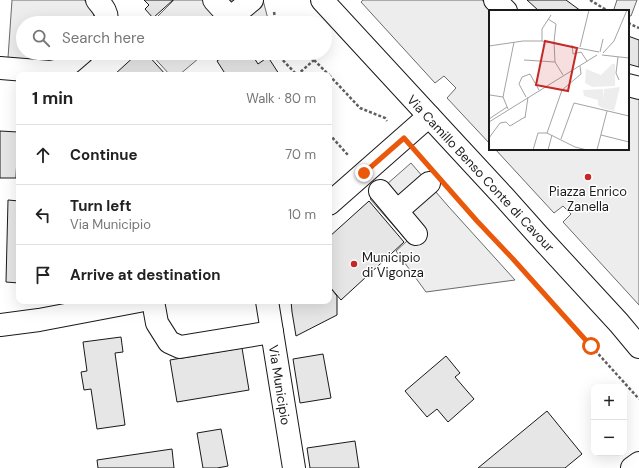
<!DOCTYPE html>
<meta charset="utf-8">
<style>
body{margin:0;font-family:"DM Sans",sans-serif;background:#f2f2f2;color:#222}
.controls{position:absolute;right:12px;bottom:12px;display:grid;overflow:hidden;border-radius:8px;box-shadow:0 4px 16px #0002}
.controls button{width:36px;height:36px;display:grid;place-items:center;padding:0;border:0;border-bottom:1px solid #e0e0e0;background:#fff;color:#222;font:20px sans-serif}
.stop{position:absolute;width:12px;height:12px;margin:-9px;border:3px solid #ea580c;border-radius:50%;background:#fff}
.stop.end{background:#ea580c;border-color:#fff;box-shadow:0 1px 4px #0008}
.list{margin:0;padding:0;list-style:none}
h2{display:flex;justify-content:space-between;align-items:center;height:52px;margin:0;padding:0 16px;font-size:17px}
h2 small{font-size:13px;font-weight:400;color:#767676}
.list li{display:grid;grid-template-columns:26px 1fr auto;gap:12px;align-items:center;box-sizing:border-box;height:60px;padding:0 16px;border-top:1px solid #e0e0e0}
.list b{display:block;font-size:15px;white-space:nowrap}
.list p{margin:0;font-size:13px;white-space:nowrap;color:#767676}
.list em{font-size:13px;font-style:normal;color:#767676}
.icon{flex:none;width:22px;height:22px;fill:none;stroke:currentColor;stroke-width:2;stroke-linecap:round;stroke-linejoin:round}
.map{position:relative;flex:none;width:639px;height:468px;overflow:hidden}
.search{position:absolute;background:#fff;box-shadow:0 4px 16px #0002;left:16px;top:16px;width:316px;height:44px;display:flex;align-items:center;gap:10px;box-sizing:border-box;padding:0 14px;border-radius:22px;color:#767676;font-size:15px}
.panel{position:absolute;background:#fff;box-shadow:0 4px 16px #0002;left:16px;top:72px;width:316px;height:232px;border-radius:8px}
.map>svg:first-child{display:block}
.built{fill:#ededed;stroke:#6a6a6a}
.building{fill:#e6e6e6;stroke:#1a1a1a}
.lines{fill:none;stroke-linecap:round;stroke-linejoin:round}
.minor-casing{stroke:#1a1a1a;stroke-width:24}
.major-casing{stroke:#1a1a1a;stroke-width:24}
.path{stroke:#5f5f5f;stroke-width:2.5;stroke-dasharray:3 2;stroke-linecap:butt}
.minor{stroke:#fff;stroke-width:22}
.major{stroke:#fff;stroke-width:22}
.route{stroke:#ea580c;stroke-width:5}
.poi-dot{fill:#c62828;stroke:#fff;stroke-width:1.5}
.labels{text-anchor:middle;stroke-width:3;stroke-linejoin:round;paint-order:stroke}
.street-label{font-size:13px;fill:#1a1a1a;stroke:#fff}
.poi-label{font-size:13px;fill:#1a1a1a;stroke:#fff}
.inset-road{fill:none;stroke:#a3a3a3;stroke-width:1}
.view{fill:#c62828;fill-opacity:0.15;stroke:#c62828;stroke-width:2}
.inset-edge{fill:none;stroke:#1a1a1a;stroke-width:2}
</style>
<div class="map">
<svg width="639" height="468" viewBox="0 0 639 468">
<rect width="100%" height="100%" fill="#fff"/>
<g class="built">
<path d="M 12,0 L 84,0 L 92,9 L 94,15 L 94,23 L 23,23 L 23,53 L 66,53 L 53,61 L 45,61 L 8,58 Z"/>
<path d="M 174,0 L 263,0 L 269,23 L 249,23 L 241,14 L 235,23 L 151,23 Z"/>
<path d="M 363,0 L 482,0 L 492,11 L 490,11 L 490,144 L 447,98 L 456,88 L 444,76 L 435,83 L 361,2 Z"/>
<path d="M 617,0 L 637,0 L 631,16 L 628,15 L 628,11 L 619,11 L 614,9 Z"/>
<path d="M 150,53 L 205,53 L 179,75 L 170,75 Z"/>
<path d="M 628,96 L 639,99 L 639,305 L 563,222 L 571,214 L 563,206 L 554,213 L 495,149 L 628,149 Z"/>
<path d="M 411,163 L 448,206 L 515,280 L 426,292 L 396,251 L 407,241 L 370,199 Z"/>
</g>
<g class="building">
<path d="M 144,0 L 173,0 L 153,18 L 145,9 L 149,5 Z"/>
<path d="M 527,0 L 566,0 L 581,11 L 539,11 Z"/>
<path d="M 628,36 L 639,40 L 639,67 L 628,64 Z"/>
<path d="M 138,53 L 146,53 L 166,75 L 114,75 Z"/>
<path d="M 229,53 L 251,53 L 258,64 L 268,57 L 279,74 L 277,75 L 226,75 L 217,61 Z"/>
<path d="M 0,131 L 18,132 L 16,178 L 0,178 Z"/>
<path d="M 8,200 L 19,201 L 19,283 L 6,282 Z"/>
<path d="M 369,201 L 404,242 L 341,300 L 329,286 L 329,237 Z"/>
<path d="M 329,286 L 337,296 L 337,315 L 296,336 L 292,312 L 291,301 L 329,301 Z"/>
<path d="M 121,337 L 123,352 L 115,353 L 125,425 L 97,429 L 91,389 L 84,390 L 81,372 L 87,371 L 83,342 Z"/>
<path d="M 242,348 L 249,390 L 177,402 L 170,360 Z"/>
<path d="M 323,354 L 331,398 L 300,403 L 293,359 Z"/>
<path d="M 446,356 L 460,373 L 455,377 L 474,399 L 448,422 L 437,409 L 427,417 L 405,391 Z"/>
<path d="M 547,411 L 582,454 L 565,468 L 478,468 Z"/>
<path d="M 221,429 L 228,466 L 217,468 L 203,468 L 197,433 Z"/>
<path d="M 355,441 L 359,468 L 310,468 L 307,448 Z"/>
<path d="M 172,449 L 174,468 L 98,468 L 97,460 Z"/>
</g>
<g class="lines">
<g class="minor-casing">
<g id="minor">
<path d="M 97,0 C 103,7 109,14 106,23"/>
<path d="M 214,0 L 235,23"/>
<path d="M 495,0 L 506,11"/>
<path d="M 230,18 L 252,0"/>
<path d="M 0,68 L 50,72 C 64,71 71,62 82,53"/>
<path d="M 628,85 L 639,88"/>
<path d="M 380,191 L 416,234"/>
<path d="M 329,204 L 429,116"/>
<path d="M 397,211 L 429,183"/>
<path d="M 153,301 L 157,323 L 169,342 L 180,347 L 272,332"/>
<path d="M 267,301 L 294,468"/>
<path d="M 0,325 L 39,320 L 139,301"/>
<path d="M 632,468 L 639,463"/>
</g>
</g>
<g class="major-casing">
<path id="major" d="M 322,0 L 429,116 L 504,197 L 538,235 L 619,323 L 639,347"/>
</g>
<g class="path">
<path d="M 590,0 L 608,11"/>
<path d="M 274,12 L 275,18 L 279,23"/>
<path d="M 628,23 L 639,28"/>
<path d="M 276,53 L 297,75"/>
<path d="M 307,53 L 329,75"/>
<path d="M 297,75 L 314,60"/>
<path d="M 329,75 L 360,108 L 385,118 L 387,121"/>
<path d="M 329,134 L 348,155"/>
<path d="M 451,191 L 639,399"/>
</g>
<use href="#minor" class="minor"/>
<use href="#major" class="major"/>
</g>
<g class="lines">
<path class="route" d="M 364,173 L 404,138 L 477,221 L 513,259 L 591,346"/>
</g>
<g class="poi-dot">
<circle cx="588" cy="177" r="4"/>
<circle cx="354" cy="264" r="4"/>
</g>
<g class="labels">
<g class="street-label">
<text transform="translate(481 173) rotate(47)" y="5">Via Camillo Benso Conte di Cavour</text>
<text transform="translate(280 385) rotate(81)" y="5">Via Municipio</text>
</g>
<g class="poi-label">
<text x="588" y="196">Piazza Enrico<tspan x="588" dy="15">Zanella</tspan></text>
<text x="362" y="262" text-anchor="start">Municipio<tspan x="362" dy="15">di Vigonza</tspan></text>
</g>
</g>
<g transform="translate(489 10)">
<rect width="140" height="140" fill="#fff"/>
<path d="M 123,54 L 126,54 L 126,76 L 103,77 L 96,73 L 97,59 L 112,65 ZM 131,77 L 125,101 L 113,98 L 109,95 L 109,90 L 95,86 L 94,80 L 114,79 L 115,90 L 115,79 Z" fill="#ededed"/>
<path class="inset-road" d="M 59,9 L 67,14 L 65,32M 53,31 L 53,19 L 62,5M 65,32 L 66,52 L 74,65M 83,35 L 84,44 L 92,42 L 98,51M 0,36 L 34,31 L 53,31 L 110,42M 91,37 L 100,0M 111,42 L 114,29M 114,43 L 125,31 L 138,0M 113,45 L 140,48M 129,47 L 127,63 L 130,70M 35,50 L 66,52M 91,56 L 92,64 L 73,80 L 58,123 L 86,137 L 98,140M 1,85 L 14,87M 37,87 L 30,74 L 33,67 L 41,64 L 50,80M 19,99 L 14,87 L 25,32M 36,108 L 39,87M 0,109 L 18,97M 0,112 L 108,45M 112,125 L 140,132M 0,128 L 11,113 L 17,112 L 21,116 L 36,107M 72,129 L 85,93 L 140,106M 44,140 L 49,123 L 58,123M 59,140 L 63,125M 108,140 L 118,101"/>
<path class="view" d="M 56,31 L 88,38 L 79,81 L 47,75 Z"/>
<rect width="140" height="140" class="inset-edge"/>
</g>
</svg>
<div class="controls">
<button>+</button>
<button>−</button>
</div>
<div class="stop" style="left:591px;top:346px"></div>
<div class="stop end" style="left:364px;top:173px"></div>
<div class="search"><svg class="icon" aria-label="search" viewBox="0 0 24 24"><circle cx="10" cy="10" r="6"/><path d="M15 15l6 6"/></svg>Search here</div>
<section class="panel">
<h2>1 min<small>Walk · 80 m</small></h2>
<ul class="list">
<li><svg class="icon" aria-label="ahead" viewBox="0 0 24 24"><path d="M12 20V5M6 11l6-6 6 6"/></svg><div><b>Continue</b></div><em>70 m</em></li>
<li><svg class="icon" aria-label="left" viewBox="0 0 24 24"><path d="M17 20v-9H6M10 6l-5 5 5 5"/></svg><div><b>Turn left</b><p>Via Municipio</p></div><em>10 m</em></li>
<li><svg class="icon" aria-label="arrive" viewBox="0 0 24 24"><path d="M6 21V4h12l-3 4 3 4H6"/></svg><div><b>Arrive at destination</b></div></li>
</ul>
</section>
</div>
